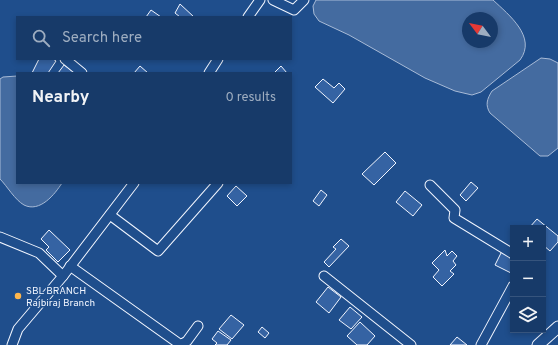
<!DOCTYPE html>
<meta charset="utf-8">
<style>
body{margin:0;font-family:Overpass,sans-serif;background:#244571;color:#f1f3f6}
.controls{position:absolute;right:12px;bottom:12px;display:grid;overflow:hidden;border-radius:0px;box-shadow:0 2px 6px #0003}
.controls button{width:36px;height:36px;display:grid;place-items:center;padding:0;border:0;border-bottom:1px solid #36547d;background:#173a69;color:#f1f3f6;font:20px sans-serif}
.compass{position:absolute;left:462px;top:12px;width:36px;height:36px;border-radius:50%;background:#173a69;box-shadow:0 2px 6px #0003;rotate:302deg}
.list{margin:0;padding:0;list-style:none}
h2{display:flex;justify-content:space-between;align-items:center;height:52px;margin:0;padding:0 16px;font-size:17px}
h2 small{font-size:13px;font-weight:400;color:#9eadc0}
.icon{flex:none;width:22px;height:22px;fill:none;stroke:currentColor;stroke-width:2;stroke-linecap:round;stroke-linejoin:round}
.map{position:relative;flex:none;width:558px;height:345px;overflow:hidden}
.search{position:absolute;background:#173a69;box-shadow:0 2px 6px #0003;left:16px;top:16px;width:276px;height:44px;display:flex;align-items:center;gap:10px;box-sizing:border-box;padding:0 14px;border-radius:0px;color:#9eadc0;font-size:15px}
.panel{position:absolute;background:#173a69;box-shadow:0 2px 6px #0003;left:16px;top:72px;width:276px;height:112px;border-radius:0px}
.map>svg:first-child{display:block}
.water{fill:#446ba0;stroke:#a8bbd7;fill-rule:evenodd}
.building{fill:#3563a3;stroke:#f2f6ff}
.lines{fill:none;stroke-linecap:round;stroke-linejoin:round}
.minor-casing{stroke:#f2f6ff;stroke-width:11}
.tertiary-casing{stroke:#f2f6ff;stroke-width:13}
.minor{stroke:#1f4e8c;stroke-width:9}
.tertiary{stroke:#1f4e8c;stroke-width:11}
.poi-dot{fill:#ffb74d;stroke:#1f4e8c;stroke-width:1.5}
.labels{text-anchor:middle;stroke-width:3;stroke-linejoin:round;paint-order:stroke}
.poi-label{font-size:10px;fill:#f2f6ff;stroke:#1f4e8c;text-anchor:start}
</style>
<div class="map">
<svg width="558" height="345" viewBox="0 0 558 345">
<rect width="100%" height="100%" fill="#1f4e8c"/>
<g class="water">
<path d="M 316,0 L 493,0 C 509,15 537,37 520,60 L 481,92 L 472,95 L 455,91 L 425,78 L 349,35 L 319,21 L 314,14 L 313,6 ZM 468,18 L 492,18 L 492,42 L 468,42 Z"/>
<path d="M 541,58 L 550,59 L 558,63 L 558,148 L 548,156 L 540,156 L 490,113 C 485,105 487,99 492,91 Z"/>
<path d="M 17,76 L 17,183 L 62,183 C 55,194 40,213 24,205 C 15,200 7,186 0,179 L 0,79 L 3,77 Z"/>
</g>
<g class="building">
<path d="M 180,4 L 194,17 L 180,17 L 175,13 Z"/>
<path d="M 151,10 L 161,17 L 146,17 Z"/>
<path d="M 39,59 L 53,59 L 56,61 L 48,73 L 32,73 Z"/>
<path d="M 64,65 L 75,73 L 58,73 Z"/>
<path d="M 140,66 L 148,73 L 134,73 Z"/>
<path d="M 281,66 L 287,73 L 274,73 Z"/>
<path d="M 323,79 L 334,88 L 339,83 L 345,89 L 333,103 L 315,87 Z"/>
<path d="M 385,152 L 396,163 L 374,185 L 362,174 Z"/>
<path d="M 471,182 L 478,188 L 466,201 L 460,195 Z"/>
<path d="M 236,186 L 247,196 L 237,206 L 227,196 Z"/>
<path d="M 321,190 L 327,195 L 319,206 L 313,201 Z"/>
<path d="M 405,191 L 422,205 L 413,216 L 396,202 Z"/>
<path d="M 537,219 L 558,236 L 558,242 L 550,251 L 543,245 L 543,228 L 529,228 Z"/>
<path d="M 49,230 L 70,250 L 58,262 L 46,250 L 49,247 L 41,239 Z"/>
<path d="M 341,239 L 349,246 L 329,267 L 324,262 L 336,249 L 333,247 Z"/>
<path d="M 445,250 L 447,256 L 452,251 L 457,256 L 453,261 L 456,265 L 450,271 L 454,274 L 442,286 L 433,277 L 439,270 L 432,263 Z"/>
<path d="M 502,251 L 513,257 L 513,274 L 495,265 Z"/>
<path d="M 328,287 L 341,297 L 329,313 L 316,302 Z"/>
<path d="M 350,307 L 362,317 L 351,329 L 339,320 Z"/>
<path d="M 231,315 L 244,325 L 232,339 L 219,329 Z"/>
<path d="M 360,322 L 375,336 L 367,345 L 357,345 L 347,336 Z"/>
<path d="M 262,327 L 269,333 L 265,338 L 258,332 Z"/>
<path d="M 218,331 L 231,340 L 227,345 L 215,345 L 217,343 L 212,339 Z"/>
<path d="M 457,337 L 467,345 L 450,345 Z"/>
</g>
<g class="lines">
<g class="minor-casing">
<g id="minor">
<path d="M 273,0 L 294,10 L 304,0"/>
<path d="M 248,17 L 260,0"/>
<path d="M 65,59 L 82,73"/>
<path d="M 209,73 L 218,59"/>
<path d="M 430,185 L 455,210 L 454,218 L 513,254"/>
<path d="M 110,215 L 158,251 L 218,183"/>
<path d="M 0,237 L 39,253 L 63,276"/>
<path d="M 70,266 L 178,343 L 182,344 L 187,341 L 198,326"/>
<path d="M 324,276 L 411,345"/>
<path d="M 12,345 L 18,329 L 63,276 L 134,183"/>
<path d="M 481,345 L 513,286"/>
</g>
</g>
<g class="tertiary-casing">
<path id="tertiary" d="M 538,345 L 558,327"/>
</g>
<use href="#minor" class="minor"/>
<use href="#tertiary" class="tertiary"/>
</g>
<circle class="poi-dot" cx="18" cy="296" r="4"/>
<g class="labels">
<g class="poi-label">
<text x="26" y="294">SBL BRANCH<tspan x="26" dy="12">Rajbiraj Branch</tspan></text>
</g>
</g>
</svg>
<div class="controls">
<button>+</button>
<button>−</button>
<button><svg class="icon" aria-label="layers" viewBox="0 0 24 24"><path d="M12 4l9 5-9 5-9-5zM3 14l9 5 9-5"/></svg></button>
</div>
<svg class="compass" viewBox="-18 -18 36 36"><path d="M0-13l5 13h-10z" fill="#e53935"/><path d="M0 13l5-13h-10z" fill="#9eadc0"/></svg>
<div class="search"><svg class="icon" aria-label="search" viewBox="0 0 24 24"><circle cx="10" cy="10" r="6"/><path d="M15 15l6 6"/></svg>Search here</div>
<section class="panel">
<h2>Nearby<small>0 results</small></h2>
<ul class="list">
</ul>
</section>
</div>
